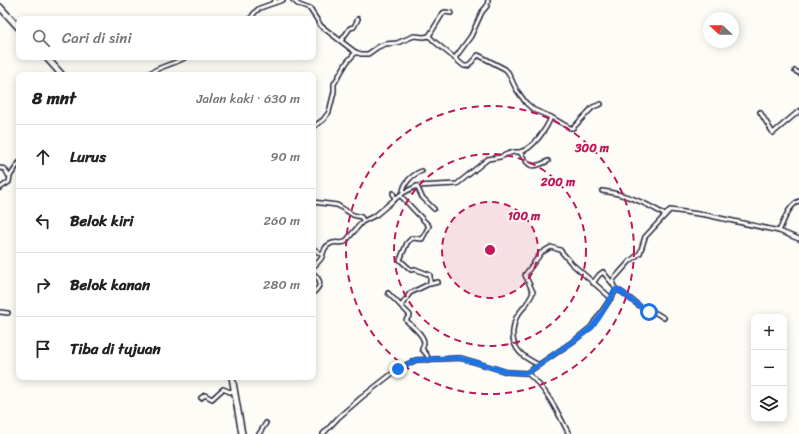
<!DOCTYPE html>
<html lang="id">
<meta charset="utf-8">
<style>
body{margin:0;font-family:Sriracha,sans-serif;background:#f2f2f2;color:#222}
.controls{position:absolute;right:12px;bottom:12px;display:grid;overflow:hidden;border-radius:8px;box-shadow:0 2px 10px #0003}
.controls button{width:36px;height:36px;display:grid;place-items:center;padding:0;border:0;border-bottom:1px solid #e0e0e0;background:#fff;color:#222;font:20px sans-serif}
.compass{position:absolute;left:703px;top:12px;width:36px;height:36px;border-radius:50%;background:#fff;box-shadow:0 2px 10px #0003;rotate:291deg}
.stop{position:absolute;width:12px;height:12px;margin:-9px;border:3px solid #1a73e8;border-radius:50%;background:#fff}
.stop.end{background:#1a73e8;border-color:#fff;box-shadow:0 1px 4px #0008}
.list{margin:0;padding:0;list-style:none}
h2{display:flex;justify-content:space-between;align-items:center;height:52px;margin:0;padding:0 16px;font-size:17px}
h2 small{font-size:13px;font-weight:400;color:#767676}
.list li{display:grid;grid-template-columns:26px 1fr auto;gap:12px;align-items:center;box-sizing:border-box;height:64px;padding:0 16px;border-top:1px solid #e0e0e0}
.list b{display:block;font-size:15px;white-space:nowrap}
.list em{font-size:13px;font-style:normal;color:#767676}
.icon{flex:none;width:22px;height:22px;fill:none;stroke:currentColor;stroke-width:2;stroke-linecap:round;stroke-linejoin:round}
.map{position:relative;flex:none;width:799px;height:434px;overflow:hidden}
.search{position:absolute;background:#fff;box-shadow:0 2px 10px #0003;left:16px;top:16px;width:300px;height:44px;display:flex;align-items:center;gap:10px;box-sizing:border-box;padding:0 14px;border-radius:8px;color:#767676;font-size:15px}
.panel{position:absolute;background:#fff;box-shadow:0 2px 10px #0003;left:16px;top:72px;width:300px;height:308px;border-radius:8px}
.map>svg:first-child{display:block}
.lines{fill:none;stroke-linecap:round;stroke-linejoin:round}
.minor-casing{stroke:#22223b;stroke-width:6}
.primary-casing{stroke:#22223b;stroke-width:8}
.minor{stroke:#fdfcf7;stroke-width:3}
.primary{stroke:#fdfcf7;stroke-width:5}
.route{stroke:#1a73e8;stroke-width:5}
.ring{fill:none;stroke:#c2185b;stroke-width:2;stroke-dasharray:7 5}
.centre{fill:#c2185b;stroke:#fdfcf7;stroke-width:2}
.ring-label{font-size:12px;text-anchor:middle;font-weight:bold;fill:#c2185b;stroke:#fdfcf7;stroke-width:3.5;stroke-linejoin:round;paint-order:stroke}
</style>
<div class="map">
<svg width="799" height="434" viewBox="0 0 799 434">
<rect width="100%" height="100%" fill="#fdfcf7"/>
<filter id="ink" filterUnits="userSpaceOnUse"><feTurbulence type="fractalNoise" baseFrequency=".025" numOctaves="2"/><feDisplacementMap in="SourceGraphic" scale="8" xChannelSelector="R" yChannelSelector="G"/><feConvolveMatrix kernelMatrix="1 2 1 2 8 2 1 2 1" color-interpolation-filters="sRGB"/></filter>
<g filter="url(#ink)">
<g class="lines">
<g class="minor-casing">
<g id="minor">
<path d="M 293,0 L 299,5 L 310,9 L 321,26 L 355,52 L 361,54 L 368,54 L 378,47 L 385,44 L 397,43 L 414,36 L 424,37 L 429,36 L 435,42 L 464,66 L 468,66 L 478,55 L 505,69 L 508,72 L 516,89 L 526,103 L 534,110 L 551,117 C 547,128 533,149 520,152"/>
<path d="M 274,3 L 283,0"/>
<path d="M 250,19 L 256,11 L 260,8 L 274,3 L 275,0"/>
<path d="M 429,36 L 443,13 L 445,12 L 451,13"/>
<path d="M 341,41 L 350,28 L 354,27 L 358,19"/>
<path d="M 455,58 L 471,36 L 482,12 L 487,6 L 488,0"/>
<path d="M 795,71 L 799,73"/>
<path d="M 147,75 C 159,66 173,65 186,57"/>
<path d="M 760,112 L 773,133 L 799,111"/>
<path d="M 551,117 L 570,128 L 573,128 L 593,107 L 601,104"/>
<path d="M 313,127 L 323,120 L 329,112 L 334,92 L 334,84 L 347,62 L 356,52"/>
<path d="M 0,168 L 5,169 L 8,175 L 10,176 L 19,163"/>
<path d="M 417,186 L 422,197 L 434,209"/>
<path d="M 0,188 L 9,182 L 10,176"/>
<path d="M 602,191 C 625,194 645,202 665,215"/>
<path d="M 403,193 C 403,183 413,174 422,171"/>
<path d="M 400,195 L 429,226 L 422,239 L 412,238 L 407,243 L 400,260 L 411,270 L 415,269 L 430,275 L 430,284 L 438,282"/>
<path d="M 395,199 L 403,193 L 417,186 L 457,184 L 488,159 L 500,157 L 513,152 L 520,152 C 529,168 532,169 548,161"/>
<path d="M 313,202 L 337,205 L 353,215 L 361,217 L 363,220"/>
<path d="M 779,231 C 784,221 788,206 799,201"/>
<path d="M 313,248 L 322,255"/>
<path d="M 313,267 C 316,264 320,261 322,257 C 324,251 324,247 330,244 C 335,241 340,244 345,242 L 362,222 L 376,215 L 395,199 L 393,193"/>
<path d="M 313,273 C 322,281 322,285 313,293"/>
<path d="M 593,283 L 599,275 L 603,272 L 612,283"/>
<path d="M 616,289 L 623,293 L 647,312 L 656,313 L 664,318"/>
<path d="M 388,293 L 410,315 L 406,320 C 411,326 424,334 424,343 C 424,345 423,347 422,349 L 427,355 L 428,360"/>
<path d="M 401,306 L 410,293 L 429,284"/>
<path d="M 0,312 L 8,313"/>
<path d="M 539,365 C 524,358 511,349 513,331 C 514,326 514,322 516,318 C 521,309 530,302 533,292 L 525,275 L 541,253 L 551,247 L 560,250 L 572,264 L 611,298"/>
<path d="M 527,373 C 547,389 557,411 569,434"/>
<path d="M 201,398 L 205,395 L 212,399 L 223,389 L 230,392 L 235,390"/>
<path d="M 259,434 L 266,423"/>
<path d="M 323,434 L 339,417 L 362,397 L 398,369 L 416,360 L 461,358 L 507,372 L 527,373 L 575,340 L 591,327 L 615,292 L 616,289 L 613,285 L 613,280 L 629,262 L 640,253 L 645,237 L 670,210 L 706,215 L 779,231 L 799,239"/>
</g>
</g>
<g class="primary-casing">
<g id="primary">
<path d="M 0,7 L 19,28"/>
<path d="M 46,57 L 62,75"/>
<path d="M 232,377 L 242,434"/>
</g>
</g>
<use href="#minor" class="minor"/>
<use href="#primary" class="primary"/>
</g>
</g>
<g class="lines" filter="url(#ink)">
<path class="route" d="M 398,369 L 416,360 L 458,358 L 475,362 L 507,372 L 527,373 L 575,340 L 592,327 L 600,316 L 616,289 L 623,293 L 631,300 L 649,312"/>
</g>
<circle cx="490" cy="250" r="48" fill="#c2185b" fill-opacity=".12"/>
<g class="ring">
<circle cx="490" cy="250" r="48"/>
<circle cx="490" cy="250" r="96"/>
<circle cx="490" cy="250" r="144"/>
</g>
<circle cx="490" cy="250" r="6" class="centre"/>
<g class="ring-label">
<text x="592" y="152">300 m</text>
<text x="558" y="186">200 m</text>
<text x="524" y="220">100 m</text>
</g>
</svg>
<div class="controls">
<button>+</button>
<button>−</button>
<button><svg class="icon" aria-label="layers" viewBox="0 0 24 24"><path d="M12 4l9 5-9 5-9-5zM3 14l9 5 9-5"/></svg></button>
</div>
<svg class="compass" viewBox="-18 -18 36 36"><path d="M0-13l5 13h-10z" fill="#e53935"/><path d="M0 13l5-13h-10z" fill="#767676"/></svg>
<div class="stop" style="left:649px;top:312px"></div>
<div class="stop end" style="left:398px;top:369px"></div>
<div class="search"><svg class="icon" aria-label="search" viewBox="0 0 24 24"><circle cx="10" cy="10" r="6"/><path d="M15 15l6 6"/></svg>Cari di sini</div>
<section class="panel">
<h2>8 mnt<small>Jalan kaki · 630 m</small></h2>
<ul class="list">
<li><svg class="icon" aria-label="ahead" viewBox="0 0 24 24"><path d="M12 20V5M6 11l6-6 6 6"/></svg><div><b>Lurus</b></div><em>90 m</em></li>
<li><svg class="icon" aria-label="left" viewBox="0 0 24 24"><path d="M17 20v-9H6M10 6l-5 5 5 5"/></svg><div><b>Belok kiri</b></div><em>260 m</em></li>
<li><svg class="icon" aria-label="right" viewBox="0 0 24 24"><path d="M7 20v-9h11M14 6l5 5-5 5"/></svg><div><b>Belok kanan</b></div><em>280 m</em></li>
<li><svg class="icon" aria-label="arrive" viewBox="0 0 24 24"><path d="M6 21V4h12l-3 4 3 4H6"/></svg><div><b>Tiba di tujuan</b></div></li>
</ul>
</section>
</div>
